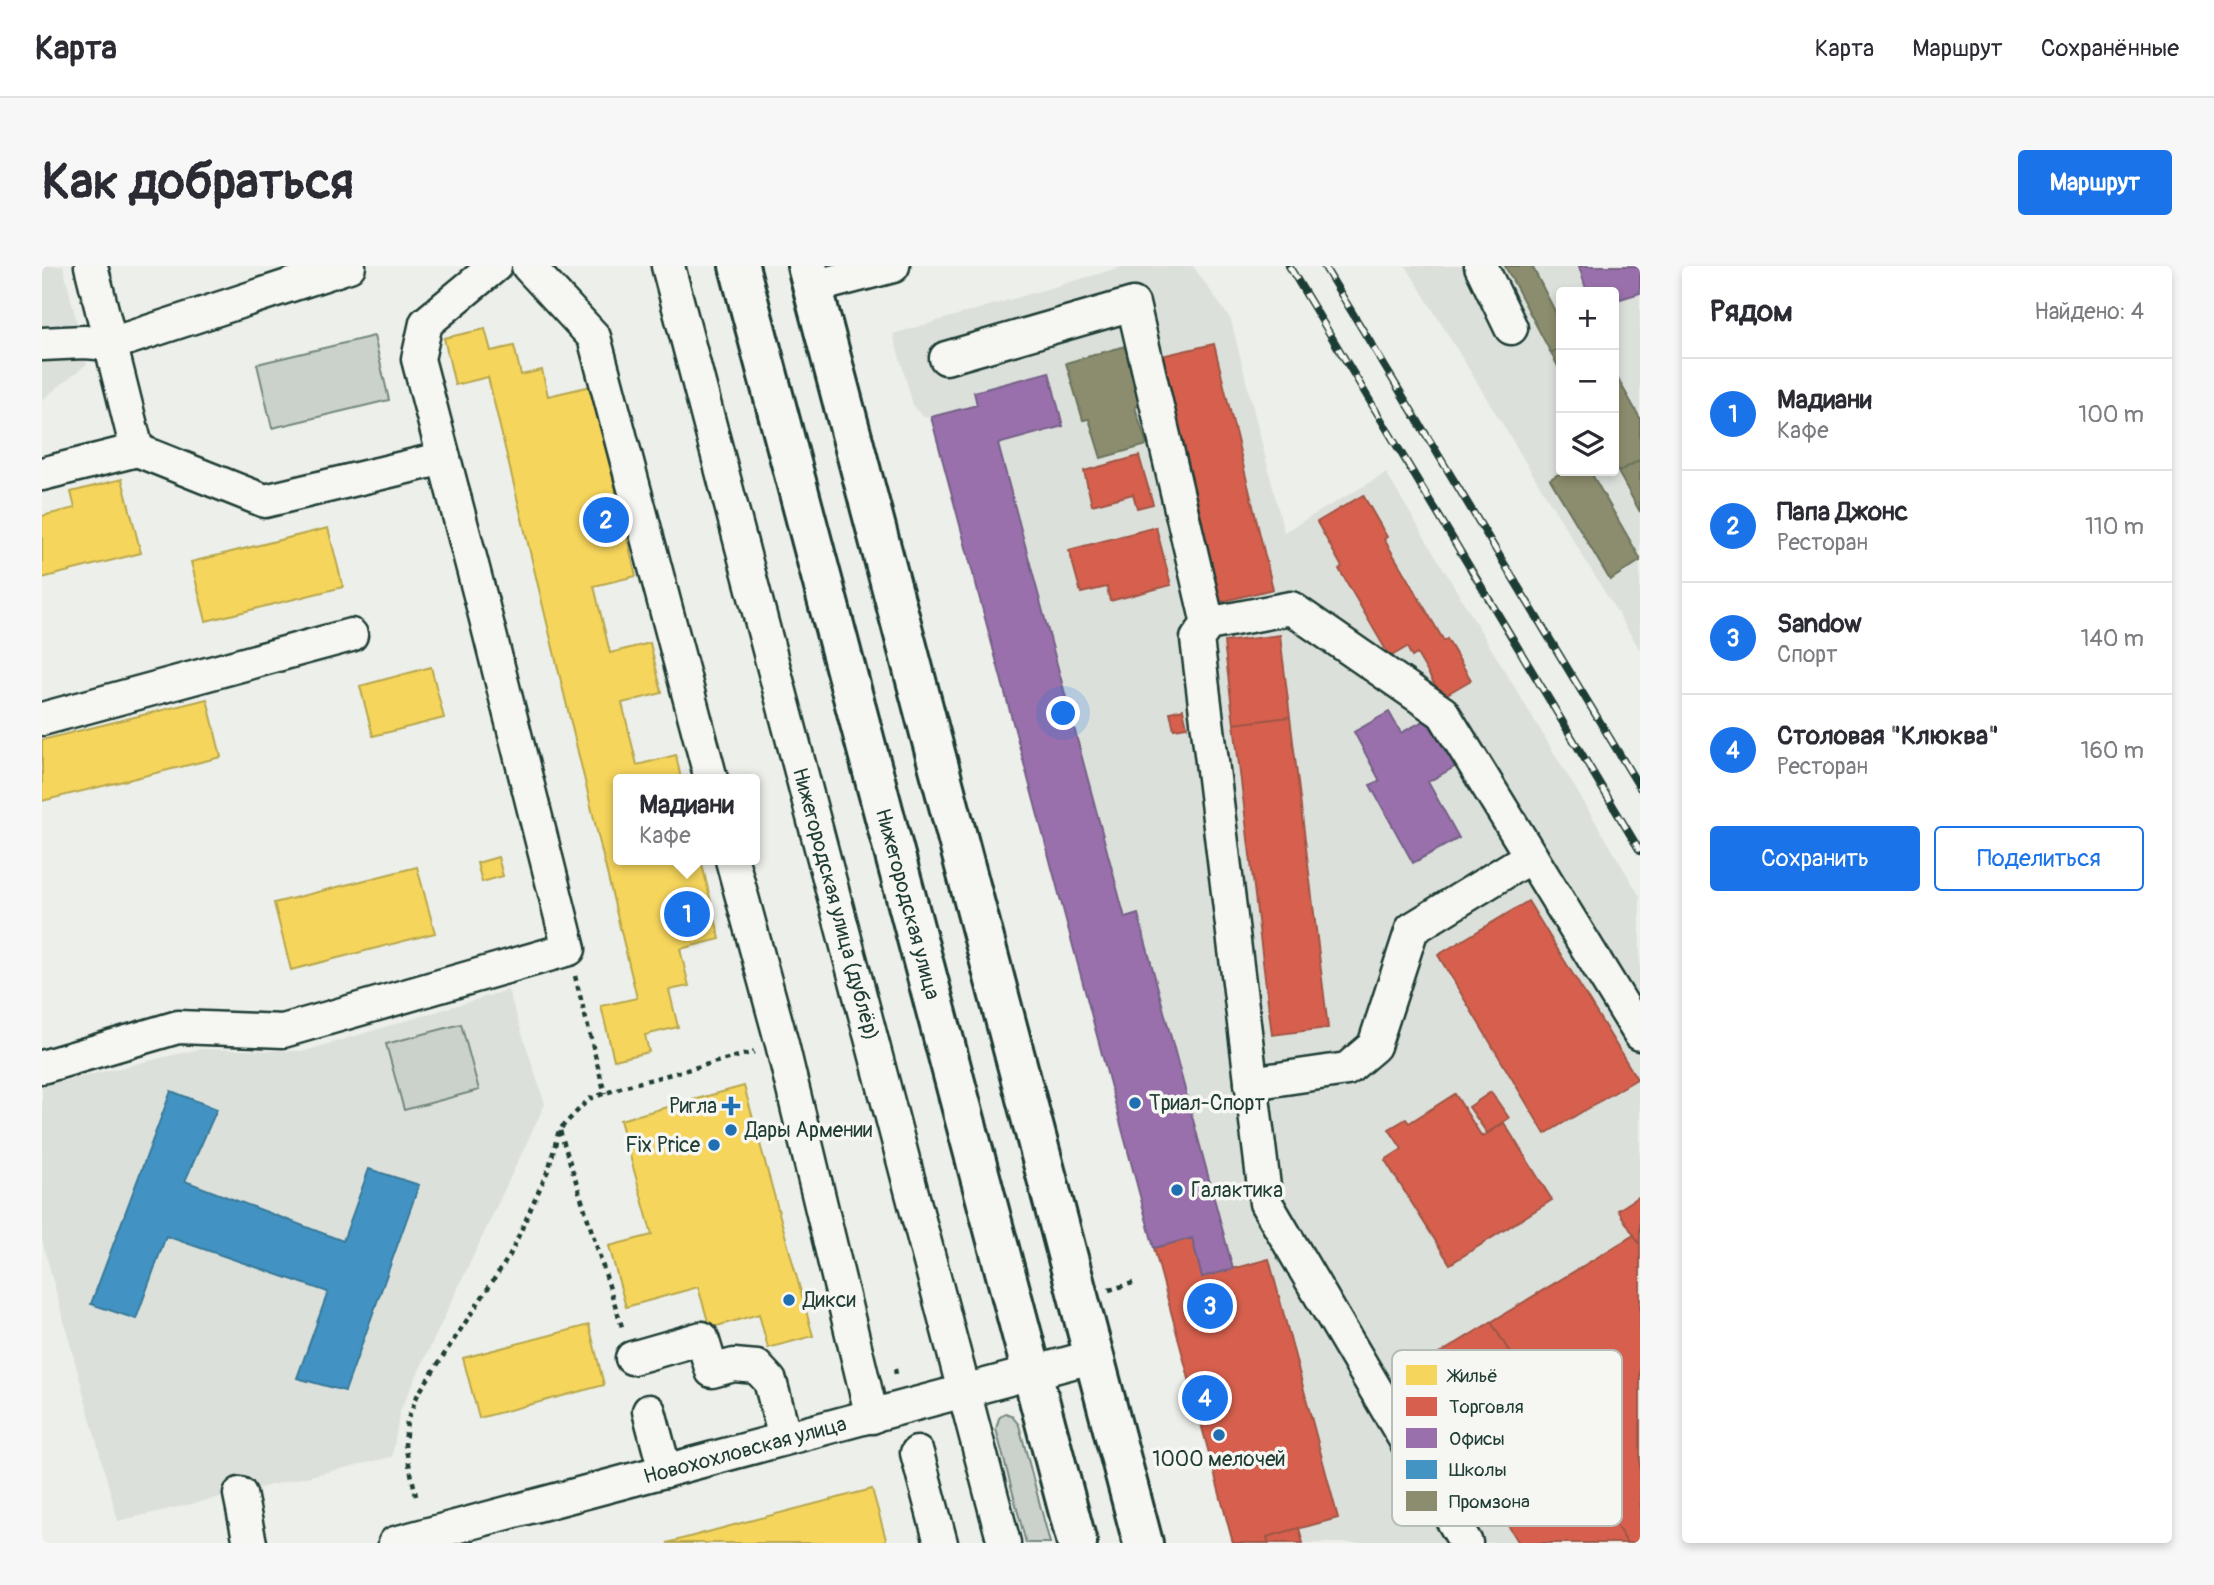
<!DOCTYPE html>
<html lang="ru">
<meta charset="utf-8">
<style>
body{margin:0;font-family:Pangolin,sans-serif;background:#f7f7f7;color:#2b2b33}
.controls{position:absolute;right:21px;top:21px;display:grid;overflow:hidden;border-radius:7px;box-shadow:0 4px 10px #0003}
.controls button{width:63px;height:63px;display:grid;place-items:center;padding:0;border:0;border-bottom:2px solid #e1e1e2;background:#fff;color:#2b2b33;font:35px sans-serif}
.you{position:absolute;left:1022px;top:448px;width:24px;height:24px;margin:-18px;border:5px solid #fff;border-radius:50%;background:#1a73e8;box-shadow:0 0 0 10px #1a73e833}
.badge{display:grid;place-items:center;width:46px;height:46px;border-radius:50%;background:#1a73e8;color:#fff;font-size:23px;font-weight:700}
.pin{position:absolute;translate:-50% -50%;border:4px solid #fff;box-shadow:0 2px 7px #0006}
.popup{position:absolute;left:571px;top:508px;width:147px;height:91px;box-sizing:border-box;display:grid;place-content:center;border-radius:7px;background:#fff;filter:drop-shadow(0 2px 5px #0005);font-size:23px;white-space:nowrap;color:#7c7c81}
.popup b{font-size:26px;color:#2b2b33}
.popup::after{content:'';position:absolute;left:50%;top:100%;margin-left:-14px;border:14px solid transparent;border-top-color:#fff}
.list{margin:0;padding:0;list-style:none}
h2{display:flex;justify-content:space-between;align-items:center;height:91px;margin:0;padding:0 28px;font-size:30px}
h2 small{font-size:23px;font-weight:400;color:#7c7c81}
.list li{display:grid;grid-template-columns:46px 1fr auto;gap:21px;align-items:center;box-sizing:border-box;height:112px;padding:0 28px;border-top:2px solid #e1e1e2}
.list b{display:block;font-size:26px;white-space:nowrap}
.list p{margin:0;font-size:23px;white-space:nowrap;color:#7c7c81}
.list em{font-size:23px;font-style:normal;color:#7c7c81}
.actions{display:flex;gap:14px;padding:21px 28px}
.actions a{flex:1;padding:16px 0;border:2px solid #1a73e8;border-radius:7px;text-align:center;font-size:24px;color:#1a73e8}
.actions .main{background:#1a73e8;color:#fff}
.icon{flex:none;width:38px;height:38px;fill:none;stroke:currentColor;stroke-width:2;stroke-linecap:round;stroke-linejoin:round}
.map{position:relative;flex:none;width:1598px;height:1277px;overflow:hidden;border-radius:7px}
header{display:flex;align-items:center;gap:42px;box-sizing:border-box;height:98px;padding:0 35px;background:#fff;border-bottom:2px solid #e1e1e2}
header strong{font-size:33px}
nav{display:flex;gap:38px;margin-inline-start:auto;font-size:24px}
.intro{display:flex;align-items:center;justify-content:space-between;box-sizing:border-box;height:168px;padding:0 42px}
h1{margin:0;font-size:49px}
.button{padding:18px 32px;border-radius:7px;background:#1a73e8;color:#fff;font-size:24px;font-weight:700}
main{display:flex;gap:42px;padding:0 42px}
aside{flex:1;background:#fff;border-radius:7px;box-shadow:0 4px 10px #0003}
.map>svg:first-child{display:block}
.built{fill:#dce0db;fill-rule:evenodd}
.green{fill:#cbd2cc;stroke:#758880;stroke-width:2}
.homes{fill:#f6d55c;stroke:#b6a750;stroke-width:2}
.shops{fill:#d6604d;stroke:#9f5646;stroke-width:2}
.offices{fill:#9970ab;stroke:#746187;stroke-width:2}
.schools{fill:#4393c3;stroke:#387998;stroke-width:2}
.industry{fill:#8c8c6e;stroke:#6b745d;stroke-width:2}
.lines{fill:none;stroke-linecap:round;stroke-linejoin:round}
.minor-casing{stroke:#1f3d34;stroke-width:37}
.major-casing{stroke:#1f3d34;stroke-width:44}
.path{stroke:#1f3d34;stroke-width:4.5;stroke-dasharray:5 5;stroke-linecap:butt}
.minor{stroke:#f6f6f2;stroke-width:32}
.major{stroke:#f6f6f2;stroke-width:38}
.rail-casing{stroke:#1f3d34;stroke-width:8}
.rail{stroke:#f6f6f2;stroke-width:5;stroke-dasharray:16;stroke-linecap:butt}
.poi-dot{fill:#1f6fb2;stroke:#f6f6f2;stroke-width:2.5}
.labels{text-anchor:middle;stroke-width:7;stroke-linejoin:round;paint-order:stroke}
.street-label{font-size:21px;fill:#1f3d34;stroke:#f6f6f2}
.poi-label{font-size:21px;fill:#1f3d34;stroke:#f6f6f2;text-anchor:start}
.key{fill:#f6f6f2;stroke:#b6beb9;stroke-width:2}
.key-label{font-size:19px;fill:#1f3d34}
</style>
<header>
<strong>Карта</strong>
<nav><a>Карта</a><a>Маршрут</a><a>Сохранённые</a></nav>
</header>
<div class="intro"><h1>Как добраться</h1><a class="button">Маршрут</a></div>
<main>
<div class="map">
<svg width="1598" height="1277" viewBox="0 0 1598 1277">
<rect width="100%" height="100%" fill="#edefea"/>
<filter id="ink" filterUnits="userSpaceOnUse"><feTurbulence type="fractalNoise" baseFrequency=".0143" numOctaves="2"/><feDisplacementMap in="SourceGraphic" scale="14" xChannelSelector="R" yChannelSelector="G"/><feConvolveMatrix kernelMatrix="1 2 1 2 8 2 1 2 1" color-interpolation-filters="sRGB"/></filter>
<g filter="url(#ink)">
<g class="built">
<path d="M 0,0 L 21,0 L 45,98 L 0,134 Z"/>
<path d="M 1083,0 L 1151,0 L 1189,54 L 1242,266 L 1344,207 L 1598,630 L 1598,1277 L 1191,1277 L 889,152 L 881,151 L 871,139 L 851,68 Z"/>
<path d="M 1364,0 L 1598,0 L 1598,384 ZM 1519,26 L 1572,26 L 1572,205 L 1519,205 Z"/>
<path d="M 466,724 L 503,838 L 358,1145 L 350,1191 L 76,1255 L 0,974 L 0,820 L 157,783 L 263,785 Z"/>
</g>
<g class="green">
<path d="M 332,70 L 347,134 L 230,162 L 215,98 Z"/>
<path d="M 419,758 L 437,824 L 362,844 L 344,778 Z"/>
<path d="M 963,1147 L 969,1149 L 977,1159 L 1008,1277 L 984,1277 L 954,1163 L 957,1152 Z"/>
</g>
<g class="homes">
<path d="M 443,63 L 449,85 L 472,80 L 479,109 L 500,104 L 506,130 L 549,120 L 594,310 L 552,320 L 568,387 L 608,377 L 620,427 L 580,437 L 595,499 L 634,489 L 639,513 L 577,513 L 577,594 L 659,594 L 678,673 L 638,683 L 647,720 L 627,724 L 636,761 L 603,769 L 607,786 L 572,794 L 559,740 L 595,732 L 446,111 L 413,119 L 402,72 Z"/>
<path d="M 80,213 L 99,287 L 0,312 L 0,250 L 33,242 L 29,226 Z"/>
<path d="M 286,262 L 301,321 L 164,355 L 149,296 Z"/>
<path d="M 389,401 L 402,452 L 331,470 L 318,420 Z"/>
<path d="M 165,433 L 179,491 L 0,535 L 0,474 Z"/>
<path d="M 456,591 L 461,610 L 440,616 L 435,597 Z"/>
<path d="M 375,601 L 393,667 L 249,704 L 232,637 Z"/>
<path d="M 702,820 L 771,1070 L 726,1082 L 717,1048 L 668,1062 L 656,1021 L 584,1041 L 567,980 L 610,969 L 578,854 Z"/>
<path d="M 547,1059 L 562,1119 L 437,1152 L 421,1092 Z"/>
<path d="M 830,1223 L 845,1277 L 625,1277 L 703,1256 Z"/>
</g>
<g class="shops">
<path d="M 1172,78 L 1231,323 L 1174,337 L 1115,91 Z"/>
<path d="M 1097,190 L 1111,238 L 1095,242 L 1091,228 L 1050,239 L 1042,205 Z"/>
<path d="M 1321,229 L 1345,271 L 1342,273 L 1402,375 L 1405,373 L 1429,414 L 1400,431 L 1375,388 L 1370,391 L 1365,381 L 1348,391 L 1297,303 L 1300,301 L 1275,256 Z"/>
<path d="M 1114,261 L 1129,319 L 1068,335 L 1065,321 L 1039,327 L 1027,284 Z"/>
<path d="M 1238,369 L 1248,451 L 1192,458 L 1182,376 Z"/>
<path d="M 1141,443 L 1145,461 L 1132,463 L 1128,446 Z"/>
<path d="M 1248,451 L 1286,762 L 1230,769 L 1192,458 Z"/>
<path d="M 1486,635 L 1595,813 L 1503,868 L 1396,689 Z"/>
<path d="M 1449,826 L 1467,852 L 1445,867 L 1427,841 Z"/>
<path d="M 1413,828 L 1440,871 L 1462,857 L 1510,934 L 1408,998 L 1343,894 L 1360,883 L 1347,863 L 1364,853 L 1367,857 Z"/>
<path d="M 1598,930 L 1598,979 L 1576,944 Z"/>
<path d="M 1592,969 L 1598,979 L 1598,1277 L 1585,1277 L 1449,1056 Z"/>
<path d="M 1150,972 L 1160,1011 L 1227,993 L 1296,1252 L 1225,1271 L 1227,1277 L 1191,1277 L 1112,982 Z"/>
<path d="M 1449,1056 L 1585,1277 L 1477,1277 L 1371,1104 Z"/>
<path d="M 1257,1262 L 1261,1277 L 1227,1277 L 1225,1271 Z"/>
</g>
<g class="offices">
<path d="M 1537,0 L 1598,0 L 1598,27 L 1572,35 L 1572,26 L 1545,26 Z"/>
<path d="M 1007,106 L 1021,160 L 956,178 L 1083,652 L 1096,648 L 1191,1003 L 1160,1011 L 1150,972 L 1112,982 L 889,151 L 935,139 L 932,126 Z"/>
<path d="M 1347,446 L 1359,467 L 1389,451 L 1418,498 L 1386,516 L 1417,572 L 1371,597 L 1328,519 L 1338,515 L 1312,466 Z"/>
</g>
<path class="schools" d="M 129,825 L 175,843 L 143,915 L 301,975 L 327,903 L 377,919 L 303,1125 L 255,1112 L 286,1026 L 124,970 L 94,1053 L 49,1038 Z"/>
<g class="industry">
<path d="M 1463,0 L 1490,0 L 1519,57 L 1519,81 L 1509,87 Z"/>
<path d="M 1083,80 L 1101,139 L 1093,141 L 1105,179 L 1059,192 L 1047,153 L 1041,154 L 1024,97 Z"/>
<path d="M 1519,81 L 1519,106 L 1509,87 Z"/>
<path d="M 1572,106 L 1598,152 L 1598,194 L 1576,206 L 1572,199 Z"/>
<path d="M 1598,194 L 1598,246 L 1576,206 Z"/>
<path d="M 1522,205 L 1548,205 L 1598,292 L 1598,295 L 1568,314 L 1508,213 Z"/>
</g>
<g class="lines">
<g class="minor-casing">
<g id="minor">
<path d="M 486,0 L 552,71 L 669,513"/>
<path d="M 626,0 L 962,1277"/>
<path d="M 1439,0 L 1469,62"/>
<path d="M 771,21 L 851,0"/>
<path d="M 0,78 L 42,76 L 69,78 L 307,0"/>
<path d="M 904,92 L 1091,38 L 1166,358"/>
<path d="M 95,184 L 223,235 L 402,192"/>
<path d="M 0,208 L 95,184 L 49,0"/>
<path d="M 0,453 L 309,369"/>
<path d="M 690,594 L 740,778 L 830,1151"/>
<path d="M 0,801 L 136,761 L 241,765 L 527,683 L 440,337 L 376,93 L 384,57 L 453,0"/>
<path d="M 1209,817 L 1305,803 L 1332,780 L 1370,663 L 1489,590"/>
<path d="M 590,1092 L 660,1072 L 670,1105 L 692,1099 L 715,1101 L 728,1115 L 743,1172"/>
<path d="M 607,1145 L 623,1205"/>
<path d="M 875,1187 L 899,1277"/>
<path d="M 198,1228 L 208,1277"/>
<path d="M 353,1277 L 1053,1090"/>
<path d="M 1424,1277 L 1224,937 L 1155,373 L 1166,358 L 1249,342 L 1401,447 L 1598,768"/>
</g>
</g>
<g class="major-casing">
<g id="major">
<path d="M 697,0 L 1035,1277"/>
<path d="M 765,0 L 1101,1277"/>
</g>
</g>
<g class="path">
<path d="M 533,710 L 563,828"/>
<path d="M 518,865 L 581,1064"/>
<path d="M 1067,1024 L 1091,1017"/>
<path d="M 853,1103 L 854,1108"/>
<path d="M 374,1230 L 363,1179 L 365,1155 L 376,1128 L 468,989 L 507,902 L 517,864 L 547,833 L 584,820 L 712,786"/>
</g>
<use href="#minor" class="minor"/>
<use href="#major" class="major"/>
<g class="rail-casing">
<g id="rail">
<path d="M 1247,0 L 1598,585"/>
<path d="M 1282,0 L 1598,522"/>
</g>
</g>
<use href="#rail" class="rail"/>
</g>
</g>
<g class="poi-dot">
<circle cx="1093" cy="837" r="7"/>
<path d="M685.5 829.5h7v7h7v7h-7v7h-7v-7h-7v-7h7z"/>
<circle cx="689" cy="864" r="7"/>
<circle cx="672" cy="879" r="7"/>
<circle cx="1135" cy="924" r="7"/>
<circle cx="747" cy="1034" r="7"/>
<circle cx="1177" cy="1169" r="7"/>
</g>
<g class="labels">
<g class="street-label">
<text transform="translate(794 638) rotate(75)" y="7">Нижегородская улица (дублёр)</text>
<text transform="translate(866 638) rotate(75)" y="7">Нижегородская улица</text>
<text transform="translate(703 1184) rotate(-15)" y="7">Новохохловская улица</text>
</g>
<g class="poi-label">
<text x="1107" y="844">Триал-Спорт</text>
<text x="675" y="847" text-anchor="end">Ригла</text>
<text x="703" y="871">Дары Армении</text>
<text x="658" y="886" text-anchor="end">Fix Price</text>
<text x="1149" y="931">Галактика</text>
<text x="761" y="1041">Дикси</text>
<text x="1177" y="1200" text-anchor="middle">1000 мелочей</text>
</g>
</g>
<rect x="1350" y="1084" width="230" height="176" rx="10" class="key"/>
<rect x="1364" y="1099" width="31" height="20" fill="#f6d55c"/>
<rect x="1364" y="1131" width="31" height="19" fill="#d6604d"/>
<rect x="1364" y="1162" width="31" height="20" fill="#9970ab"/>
<rect x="1364" y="1194" width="31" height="19" fill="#4393c3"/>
<rect x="1364" y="1225" width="31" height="20" fill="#8c8c6e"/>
<g class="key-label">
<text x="1407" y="1116">Жильё</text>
<text x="1407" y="1147">Торговля</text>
<text x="1407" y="1179">Офисы</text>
<text x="1407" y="1210">Школы</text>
<text x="1407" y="1242">Промзона</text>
</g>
</svg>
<div class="controls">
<button>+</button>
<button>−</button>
<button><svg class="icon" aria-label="layers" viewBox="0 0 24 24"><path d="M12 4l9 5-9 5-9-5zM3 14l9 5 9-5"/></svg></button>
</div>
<div class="you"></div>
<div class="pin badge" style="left:645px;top:648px">1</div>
<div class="popup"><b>Мадиани</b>Кафе</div>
<div class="pin badge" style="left:564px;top:254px">2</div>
<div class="pin badge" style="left:1168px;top:1040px">3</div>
<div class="pin badge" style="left:1163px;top:1132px">4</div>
</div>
<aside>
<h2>Рядом<small>Найдено: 4</small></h2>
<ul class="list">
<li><span class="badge">1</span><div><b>Мадиани</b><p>Кафе</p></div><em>100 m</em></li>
<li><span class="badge">2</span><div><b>Папа Джонс</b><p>Ресторан</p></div><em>110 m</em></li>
<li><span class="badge">3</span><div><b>Sandow</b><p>Спорт</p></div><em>140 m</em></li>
<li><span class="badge">4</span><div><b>Столовая &quot;Клюква&quot;</b><p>Ресторан</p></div><em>160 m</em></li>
</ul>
<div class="actions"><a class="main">Сохранить</a><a>Поделиться</a></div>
</aside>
</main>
